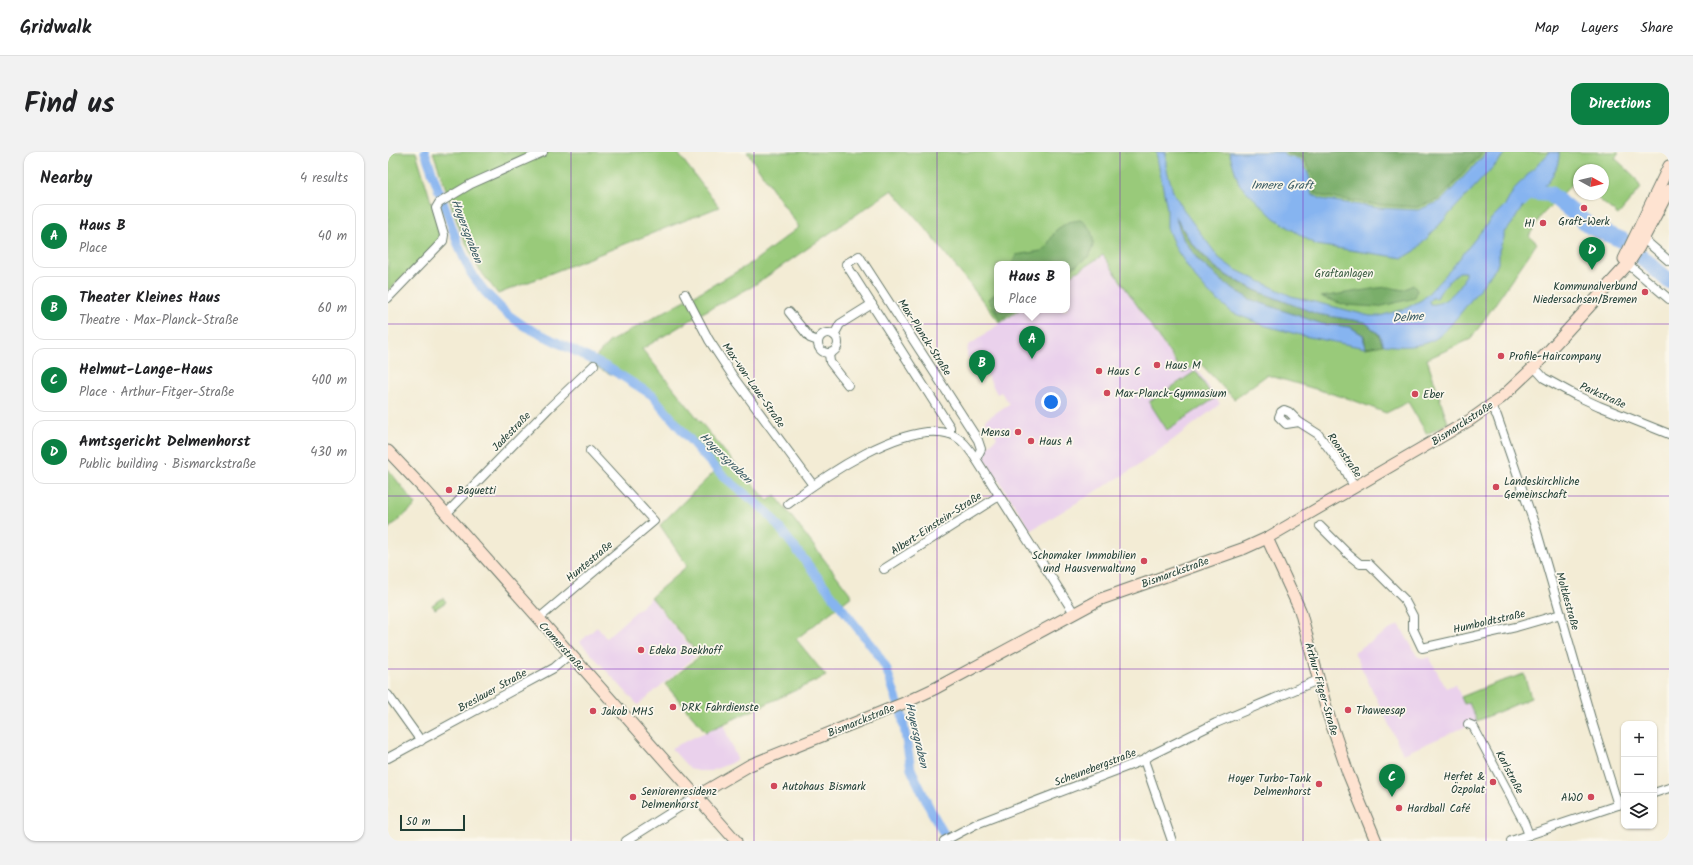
<!DOCTYPE html>
<meta charset="utf-8">
<style>
body{margin:0;font-family:Kalam,sans-serif;background:#f2f2f2;color:#202124}
.controls{position:absolute;right:12px;bottom:12px;display:grid;overflow:hidden;border-radius:8px;box-shadow:0 1px 3px #0004}
.controls button{width:36px;height:36px;display:grid;place-items:center;padding:0;border:0;border-bottom:1px solid #e0e0e0;background:#fff;color:#202124;font:20px sans-serif}
.compass{position:absolute;left:1185px;top:12px;width:36px;height:36px;border-radius:50%;background:#fff;box-shadow:0 1px 3px #0004;rotate:98deg}
.scale{position:absolute;left:12px;bottom:10px;width:65px;box-sizing:border-box;padding-left:4px;border:2px solid #1f3d34;border-top:0;font-size:11px;line-height:14px;white-space:nowrap;color:#1f3d34;-webkit-text-stroke:3px #fbf7ec;paint-order:stroke}
.you{position:absolute;left:663px;top:250px;width:14px;height:14px;margin:-10px;border:3px solid #fff;border-radius:50%;background:#1a73e8;box-shadow:0 0 0 6px #1a73e833}
.badge{display:grid;place-items:center;width:26px;height:26px;border-radius:50%;background:#0b8043;color:#fff;font-size:13px;font-weight:700}
.pin{position:absolute;translate:-50% -33px;filter:drop-shadow(0 1px 2px #0008)}
.pin::after{content:'';position:absolute;top:21px;width:14px;height:12px;background:inherit;clip-path:polygon(0 0,100% 0,50% 100%)}
.popup{position:absolute;left:606px;top:109px;width:76px;height:52px;box-sizing:border-box;display:grid;place-content:center;border-radius:8px;background:#fff;filter:drop-shadow(0 1px 3px #0005);font-size:13px;white-space:nowrap;color:#757577}
.popup b{font-size:15px;color:#202124}
.popup::after{content:'';position:absolute;left:50%;top:100%;margin-left:-8px;border:8px solid transparent;border-top-color:#fff}
.list{margin:0;padding:0;list-style:none}
h2{display:flex;justify-content:space-between;align-items:center;height:52px;margin:0;padding:0 16px;font-size:17px}
h2 small{font-size:13px;font-weight:400;color:#757577}
.list li{display:grid;grid-template-columns:26px 1fr auto;gap:12px;align-items:center;box-sizing:border-box;height:64px;margin:0 8px 8px;padding:0 8px;border:1px solid #e0e0e0;border-radius:12px}
.list b{display:block;font-size:15px;white-space:nowrap}
.list p{margin:0;font-size:13px;white-space:nowrap;color:#757577}
.list em{font-size:13px;font-style:normal;color:#757577}
.icon{flex:none;width:22px;height:22px;fill:none;stroke:currentColor;stroke-width:2;stroke-linecap:round;stroke-linejoin:round}
.map{position:relative;flex:none;width:1281px;height:689px;overflow:hidden;border-radius:12px}
header{display:flex;align-items:center;gap:24px;box-sizing:border-box;height:56px;padding:0 20px;background:#fff;border-bottom:1px solid #e0e0e0}
header strong{font-size:19px}
nav{display:flex;gap:22px;margin-inline-start:auto;font-size:14px}
.intro{display:flex;align-items:center;justify-content:space-between;box-sizing:border-box;height:96px;padding:0 24px}
h1{margin:0;font-size:28px}
.button{padding:10px 18px;border-radius:12px;background:#0b8043;color:#fff;font-size:14px;font-weight:700}
main{display:flex;gap:24px;padding:0 24px}
aside{flex:1;background:#fff;border-radius:12px;box-shadow:0 1px 3px #0004}
.map>svg:first-child{display:block}
.built{fill:#ead1ec}
.green{fill:#99ca7a;stroke:#5c8457}
.forest{fill:#7aae6a;stroke:#4c764f}
.water{fill:#86b4f0;stroke:#527892;fill-rule:evenodd}
.lines{fill:none;stroke-linecap:round;stroke-linejoin:round}
.canal{stroke:#86b4f0;stroke-width:9}
.river{stroke:#86b4f0;stroke-width:16}
.minor-casing{stroke:#697a6c;stroke-width:10}
.secondary-casing{stroke:#697a6c;stroke-width:13}
.minor{stroke:#fff;stroke-width:8}
.secondary{stroke:#fee3d1;stroke-width:11}
.grid{fill:none;stroke:#7b2cbf;stroke-width:1;stroke-opacity:0.55}
.poi-dot{fill:#d1495b;stroke:#fbf7ec;stroke-width:1.5}
.labels{text-anchor:middle;stroke-width:3.5;stroke-linejoin:round;paint-order:stroke}
.poi-label{font-size:11px;fill:#1f3d34;stroke:#fbf7ec;text-anchor:start}
.park-label{font-size:11px;fill:#3e6046;stroke:#fbf7ec}
.street-label{font-size:11px;fill:#1f3d34;stroke:#fbf7ec}
.water-label{font-size:12px;font-style:italic;fill:#395b63;stroke:#fbf7ec}
</style>
<header>
<strong>Gridwalk</strong>
<nav><a>Map</a><a>Layers</a><a>Share</a></nav>
</header>
<div class="intro"><h1>Find us</h1><a class="button">Directions</a></div>
<main>
<aside>
<h2>Nearby<small>4 results</small></h2>
<ul class="list">
<li><span class="badge">A</span><div><b>Haus B</b><p>Place</p></div><em>40 m</em></li>
<li><span class="badge">B</span><div><b>Theater Kleines Haus</b><p>Theatre · Max-Planck-Straße</p></div><em>60 m</em></li>
<li><span class="badge">C</span><div><b>Helmut-Lange-Haus</b><p>Place · Arthur-Fitger-Straße</p></div><em>400 m</em></li>
<li><span class="badge">D</span><div><b>Amtsgericht Delmenhorst</b><p>Public building · Bismarckstraße</p></div><em>430 m</em></li>
</ul>
</aside>
<div class="map">
<svg width="1281" height="689" viewBox="0 0 1281 689">
<rect width="100%" height="100%" fill="#fbf7ec"/>
<filter id="ink" filterUnits="userSpaceOnUse"><feTurbulence type="fractalNoise" baseFrequency=".025" numOctaves="2"/><feDisplacementMap in="SourceGraphic" scale="8" xChannelSelector="R" yChannelSelector="G"/><feConvolveMatrix kernelMatrix="1 2 1 2 8 2 1 2 1" color-interpolation-filters="sRGB"/></filter>
<filter id="wash" filterUnits="userSpaceOnUse"><feTurbulence type="fractalNoise" baseFrequency=".012" numOctaves="4" result="noise"/><feDisplacementMap in="SourceGraphic" scale="16" xChannelSelector="R" yChannelSelector="G"/><feGaussianBlur stdDeviation="0.9" result="paint"/><feColorMatrix in="noise" values="0 0 0 0 0 0 0 0 0 0 0 0 0 0 0 0 0 1.4 0 .05"/><feComposite in="paint" operator="in"/></filter>
<g filter="url(#wash)">
<rect width="100%" height="100%" fill="#f3ecd5"/>
<g class="built">
<path d="M 715,103 L 794,221 L 807,214 L 832,252 L 765,303 L 737,322 L 643,378 L 593,301 L 609,285 L 597,268 L 621,252 L 613,240 L 609,242 L 596,217 L 579,204 L 580,194 L 631,158 L 679,158 L 679,126 Z"/>
<path d="M 263,446 L 309,503 L 250,553 L 192,490 L 209,475 L 218,486 Z"/>
<path d="M 1011,472 L 1029,504 L 1036,507 L 1041,505 L 1058,536 L 1067,532 L 1073,545 L 1105,532 L 1136,522 L 1143,546 L 1015,602 L 966,500 Z"/>
<path d="M 335,572 L 349,607 L 343,611 L 323,619 L 310,619 L 301,616 L 283,596 Z"/>
</g>
<g class="green">
<path d="M 0,0 L 28,0 L 52,79 L 52,85 L 48,93 L 0,139 Z"/>
<path d="M 45,0 L 289,0 L 331,55 L 110,142 L 91,117 L 74,83 Z"/>
<path d="M 359,0 L 1231,0 L 1227,6 L 1246,24 L 1253,36 L 1230,63 L 1207,44 L 1209,42 L 1215,42 L 1215,18 L 1191,18 L 1191,26 L 1190,26 L 1153,64 L 1141,84 L 1149,91 L 1083,187 L 1039,207 L 1060,271 L 1039,282 L 1020,250 L 998,261 L 962,247 L 879,223 L 846,247 L 812,211 L 795,221 L 715,103 L 679,126 L 679,112 L 609,112 L 609,158 L 631,158 L 612,171 L 538,77 L 504,38 L 365,134 L 316,160 L 254,197 L 336,299 L 380,349 L 387,343 L 464,444 L 408,487 L 438,524 L 318,580 L 277,532 L 312,504 L 263,445 L 299,414 L 272,373 L 326,320 L 263,247 L 241,231 L 202,212 L 221,190 L 336,127 L 365,110 L 411,75 Z"/>
<path d="M 808,219 L 826,247 L 779,278 L 761,250 Z"/>
<path d="M 0,317 L 28,353 L 0,377 Z"/>
<path d="M 55,446 L 58,450 L 47,457 L 44,453 Z"/>
<path d="M 1136,522 L 1143,546 L 1089,569 L 1081,551 L 1076,552 L 1073,545 L 1105,532 Z"/>
</g>
<g class="forest">
<path d="M 898,0 L 1095,0 L 1052,47 L 1029,55 L 991,53 L 934,44 L 926,40 C 927,26 922,16 914,5 L 899,2 Z"/>
<path d="M 786,64 L 803,91 L 824,114 L 839,124 L 866,138 L 929,162 L 977,170 L 990,182 L 995,193 L 978,196 L 976,183 L 962,175 L 934,172 L 861,147 L 834,129 L 810,108 L 795,87 Z"/>
<path d="M 692,68 C 705,75 709,90 701,104 L 679,120 L 679,112 L 624,112 L 628,103 L 653,99 L 658,95 L 668,78 L 680,70 Z"/>
<path d="M 1025,133 L 1029,138 L 1027,146 L 990,155 L 958,153 L 933,145 L 990,136 L 1000,135 L 1015,138 Z"/>
<path d="M 609,141 L 609,158 L 626,158 L 612,168 L 600,147 Z"/>
</g>
<g class="water">
<path d="M 768,0 L 778,0 L 778,14 L 785,40 L 799,63 L 831,106 L 846,117 L 903,144 L 982,164 L 992,164 L 1019,156 L 1035,147 L 1063,117 L 1103,67 L 1118,52 L 1126,37 L 1162,0 L 1171,0 C 1172,19 1158,32 1146,46 C 1131,52 1128,72 1116,80 L 1116,86 L 1111,98 L 1111,108 L 1108,116 C 1095,131 1061,180 1047,187 C 1030,196 1014,195 996,193 L 991,182 L 977,170 L 929,162 L 867,138 L 840,124 L 825,113 L 803,90 L 787,64 L 795,87 L 810,108 L 834,129 L 861,147 L 934,172 L 962,175 L 975,183 L 977,196 L 916,184 L 878,174 L 845,161 L 822,142 L 806,124 L 788,97 L 779,76 L 779,57 ZM 1071,120 L 1077,120 C 1078,132 1056,155 1042,152 L 1041,149 L 1044,146 L 1049,146 C 1054,135 1062,128 1071,120 Z"/>
<path d="M 841,0 L 895,0 L 897,4 L 912,7 C 920,19 924,27 923,41 L 933,47 L 991,56 L 1030,58 L 1053,49 L 1099,0 L 1119,0 L 1027,99 L 1015,106 L 928,93 L 886,66 L 851,32 Z"/>
</g>
<g class="lines">
<path class="canal" d="M 37,0 L 71,95 L 83,121 L 97,140 L 119,162 L 136,174 L 221,216 L 264,243 L 315,303 L 335,324 L 379,360 L 489,501 L 498,516 L 514,563 L 523,617 L 542,657 L 560,689"/>
<path class="river" d="M 1133,47 L 1139,40 L 1162,42 L 1203,75 L 1234,88 L 1281,129"/>
</g>
</g>
<g filter="url(#ink)">
<g class="lines">
<g class="minor-casing">
<g id="minor">
<path d="M 1251,83 L 1281,109"/>
<path d="M 1240,112 L 1281,147"/>
<path d="M 297,142 L 321,188 L 346,226 L 425,333"/>
<path d="M 0,146 L 55,89 L 56,83 L 48,56 L 51,51 L 83,32 L 155,0"/>
<path d="M 401,160 L 422,186 L 430,189"/>
<circle cx="440" cy="191" r="10"/>
<path d="M 446,183 L 452,172 L 484,152"/>
<path d="M 441,202 L 442,210 L 460,233"/>
<path d="M 1146,215 L 1156,226 L 1187,243 L 1211,254 L 1281,282"/>
<path d="M 1102,253 L 1109,264 L 1149,380 L 1204,570 L 1230,653"/>
<path d="M 911,270 L 898,272 L 891,265 L 893,260 L 896,258 L 901,260 L 911,270 L 930,282 L 958,319 L 966,335"/>
<path d="M 562,282 L 562,275 L 458,112 L 471,104 L 590,288 L 593,297 L 588,307"/>
<path d="M 400,352 C 435,325 516,268 562,282 C 574,286 581,297 588,307 L 686,461"/>
<path d="M 58,362 L 161,256 L 206,213"/>
<path d="M 932,374 L 961,403 L 972,412 L 981,412 L 1016,447 L 1025,464 L 1025,477 L 1034,496 L 1128,475 L 1173,462"/>
<path d="M 496,417 L 611,344"/>
<path d="M 150,467 L 266,369 L 202,299"/>
<path d="M 0,543 L 33,589"/>
<path d="M 1080,572 L 1085,574 L 1136,670 L 1141,683"/>
<path d="M 0,606 L 166,516 L 182,502"/>
<path d="M 756,608 L 784,689"/>
<path d="M 1266,641 L 1281,636"/>
<path d="M 238,689 L 309,644"/>
<path d="M 556,689 L 588,672 L 756,608 L 763,603 L 828,571 L 930,528"/>
<path d="M 1123,689 L 1236,651"/>
</g>
</g>
<g class="secondary-casing">
<g id="secondary">
<path d="M 1236,107 L 1281,14"/>
<path d="M 0,299 L 37,338 L 348,689"/>
<path d="M 879,386 L 912,458 L 939,559 L 960,621 L 988,689"/>
<path d="M 309,644 L 362,613 L 516,551 L 548,536 L 713,447 L 857,396 L 879,386 L 1082,268 L 1113,246 L 1146,215 L 1240,112 L 1251,95 L 1281,38"/>
</g>
</g>
<use href="#minor" class="minor"/>
<use href="#secondary" class="secondary"/>
</g>
</g>
<path class="grid" d="M 183,0 L 183,689M 366,0 L 366,689M 549,0 L 549,689M 732,0 L 732,689M 915,0 L 915,689M 1098,0 L 1098,689M 0,172 L 1281,172M 0,344 L 1281,344M 0,517 L 1281,517"/>
<g class="poi-dot">
<circle cx="1196" cy="56" r="4"/>
<circle cx="1155" cy="71" r="4"/>
<circle cx="1257" cy="140" r="4"/>
<circle cx="1113" cy="204" r="4"/>
<circle cx="769" cy="213" r="4"/>
<circle cx="711" cy="219" r="4"/>
<circle cx="719" cy="241" r="4"/>
<circle cx="1027" cy="242" r="4"/>
<circle cx="630" cy="280" r="4"/>
<circle cx="643" cy="289" r="4"/>
<circle cx="1108" cy="335" r="4"/>
<circle cx="61" cy="338" r="4"/>
<circle cx="756" cy="409" r="4"/>
<circle cx="253" cy="498" r="4"/>
<circle cx="285" cy="555" r="4"/>
<circle cx="960" cy="558" r="4"/>
<circle cx="205" cy="559" r="4"/>
<circle cx="1105" cy="630" r="4"/>
<circle cx="931" cy="632" r="4"/>
<circle cx="386" cy="634" r="4"/>
<circle cx="245" cy="645" r="4"/>
<circle cx="1203" cy="645" r="4"/>
<circle cx="1011" cy="656" r="4"/>
</g>
<g class="labels">
<g class="poi-label">
<text x="1196" y="73" text-anchor="middle">Graft-Werk</text>
<text x="1147" y="75" text-anchor="end">HI</text>
<text x="1249" y="138" text-anchor="end">Kommunalverbund<tspan x="1249" dy="13">Niedersachsen/Bremen</tspan></text>
<text x="1121" y="208">Profile-Haircompany</text>
<text x="777" y="217">Haus M</text>
<text x="719" y="223">Haus C</text>
<text x="727" y="245">Max-Planck-Gymnasium</text>
<text x="1035" y="246">Eber</text>
<text x="622" y="284" text-anchor="end">Mensa</text>
<text x="651" y="293">Haus A</text>
<text x="1116" y="333">Landeskirchliche<tspan x="1116" dy="13">Gemeinschaft</tspan></text>
<text x="69" y="342">Baguetti</text>
<text x="748" y="407" text-anchor="end">Schomaker Immobilien<tspan x="748" dy="13">und Hausverwaltung</tspan></text>
<text x="261" y="502">Edeka Boekhoff</text>
<text x="293" y="559">DRK Fahrdienste</text>
<text x="968" y="562">Thaweesap</text>
<text x="213" y="563">Jakob MHS</text>
<text x="1097" y="628" text-anchor="end">Herfet &amp;<tspan x="1097" dy="13">Özpolat</tspan></text>
<text x="923" y="630" text-anchor="end">Hoyer Turbo-Tank<tspan x="923" dy="13">Delmenhorst</tspan></text>
<text x="394" y="638">Autohaus Bismark</text>
<text x="253" y="643">Seniorenresidenz<tspan x="253" dy="13">Delmenhorst</tspan></text>
<text x="1195" y="649" text-anchor="end">AWO</text>
<text x="1019" y="660">Hardball Café</text>
</g>
<g class="park-label">
<text x="956" y="125">Graftanlagen</text>
</g>
<g class="street-label">
<text transform="translate(537 185) rotate(57)" y="4">Max-Planck-Straße</text>
<text transform="translate(366 233) rotate(55)" y="4">Max-von-Laue-Straße</text>
<text transform="translate(1215 243) rotate(24)" y="4">Parkstraße</text>
<text transform="translate(1074 271) rotate(-33)" y="4">Bismarckstraße</text>
<text transform="translate(123 279) rotate(-46)" y="4">Jadestraße</text>
<text transform="translate(957 303) rotate(55)" y="4">Roonstraße</text>
<text transform="translate(548 371) rotate(-33)" y="4">Albert-Einstein-Straße</text>
<text transform="translate(201 409) rotate(-40)" y="4">Huntestraße</text>
<text transform="translate(787 420) rotate(-20)" y="4">Bismarckstraße</text>
<text transform="translate(1180 449) rotate(74)" y="4">Moltkestraße</text>
<text transform="translate(1101 469) rotate(-13)" y="4">Humboldtstraße</text>
<text transform="translate(174 494) rotate(48)" y="4">Cramerstraße</text>
<text transform="translate(934 537) rotate(74)" y="4">Arthur-Fitger-Straße</text>
<text transform="translate(104 538) rotate(-29)" y="4">Breslauer Straße</text>
<text transform="translate(473 568) rotate(-22)" y="4">Bismarckstraße</text>
<text transform="translate(707 615) rotate(-21)" y="4">Scheunebergstraße</text>
<text transform="translate(1122 620) rotate(62)" y="4">Karlstraße</text>
</g>
<g class="water-label">
<text x="894" y="37">Innere Graft</text>
<text transform="translate(79 79) rotate(69)" y="4">Hoyersgraben</text>
<text transform="translate(1020 165) rotate(-4)" y="4">Delme</text>
<text transform="translate(338 306) rotate(44)" y="4">Hoyersgraben</text>
<text transform="translate(529 583) rotate(77)" y="4">Hoyersgraben</text>
</g>
</g>
</svg>
<div class="controls">
<button>+</button>
<button>−</button>
<button><svg class="icon" aria-label="layers" viewBox="0 0 24 24"><path d="M12 4l9 5-9 5-9-5zM3 14l9 5 9-5"/></svg></button>
</div>
<svg class="compass" viewBox="-18 -18 36 36"><path d="M0-13l5 13h-10z" fill="#e53935"/><path d="M0 13l5-13h-10z" fill="#757577"/></svg>
<div class="scale">50 m</div>
<div class="you"></div>
<div class="pin badge" style="left:644px;top:207px">A</div>
<div class="popup"><b>Haus B</b>Place</div>
<div class="pin badge" style="left:594px;top:231px">B</div>
<div class="pin badge" style="left:1004px;top:645px">C</div>
<div class="pin badge" style="left:1204px;top:118px">D</div>
</div>
</main>
